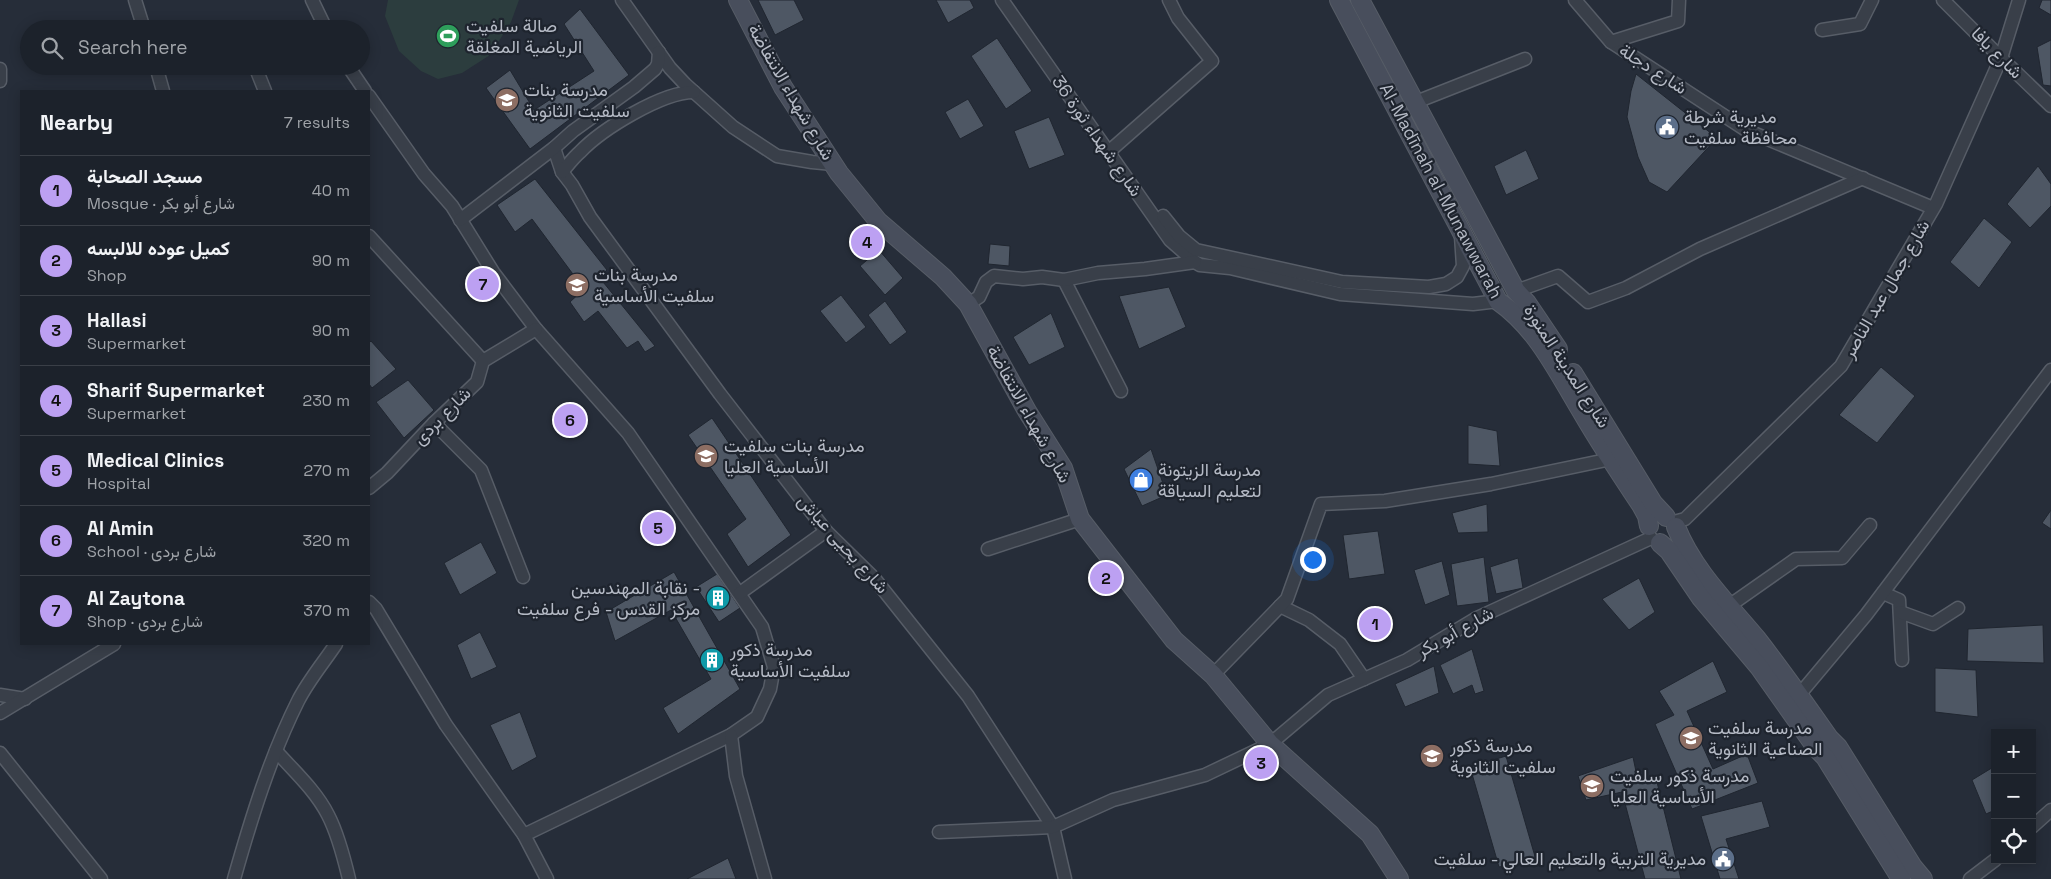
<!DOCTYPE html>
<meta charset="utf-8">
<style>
body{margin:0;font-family:"Space Grotesk",Vazirmatn,sans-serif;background:#292f37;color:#f1f3f6}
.controls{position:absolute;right:15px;bottom:15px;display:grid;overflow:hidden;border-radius:0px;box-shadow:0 2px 12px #0003}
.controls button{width:45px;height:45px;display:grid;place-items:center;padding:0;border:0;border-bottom:1px solid #3a3f47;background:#1c222b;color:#f1f3f6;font:25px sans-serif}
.you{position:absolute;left:1312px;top:559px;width:18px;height:18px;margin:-12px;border:4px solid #fff;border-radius:50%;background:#1a73e8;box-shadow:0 0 0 8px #1a73e833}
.badge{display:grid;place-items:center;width:32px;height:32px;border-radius:50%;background:#bca0f2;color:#111;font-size:16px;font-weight:700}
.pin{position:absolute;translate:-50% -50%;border:2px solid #fff;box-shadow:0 1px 5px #0006}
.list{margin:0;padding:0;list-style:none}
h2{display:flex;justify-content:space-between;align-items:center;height:65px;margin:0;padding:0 20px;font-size:21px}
h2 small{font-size:16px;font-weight:400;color:#a0a4a9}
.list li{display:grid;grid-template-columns:32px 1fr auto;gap:15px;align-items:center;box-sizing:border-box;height:70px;padding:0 20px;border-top:1px solid #3a3f47}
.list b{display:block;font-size:19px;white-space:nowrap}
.list p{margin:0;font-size:16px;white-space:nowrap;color:#a0a4a9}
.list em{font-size:16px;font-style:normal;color:#a0a4a9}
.icon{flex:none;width:28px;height:28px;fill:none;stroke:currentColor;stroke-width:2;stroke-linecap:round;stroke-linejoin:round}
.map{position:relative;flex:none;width:2051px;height:879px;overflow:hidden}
.search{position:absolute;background:#1c222b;box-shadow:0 2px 12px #0003;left:20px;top:20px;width:350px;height:55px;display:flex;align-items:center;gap:12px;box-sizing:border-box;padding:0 18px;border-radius:28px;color:#a0a4a9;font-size:19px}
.panel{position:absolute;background:#1c222b;box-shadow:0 2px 12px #0003;left:20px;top:90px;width:350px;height:555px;border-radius:0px}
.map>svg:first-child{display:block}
.green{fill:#2c3d3e}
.building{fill:#4e5764;stroke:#202630}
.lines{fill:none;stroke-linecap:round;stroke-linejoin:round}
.minor-casing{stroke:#575d67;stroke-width:15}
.secondary-casing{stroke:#575d67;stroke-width:20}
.minor{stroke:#393f49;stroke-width:12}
.secondary{stroke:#484e5c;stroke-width:18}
.labels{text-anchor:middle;stroke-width:4.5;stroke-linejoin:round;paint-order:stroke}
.poi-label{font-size:18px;fill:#b5bac5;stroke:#1e242e;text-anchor:start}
.street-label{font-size:18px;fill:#b5bac5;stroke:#1e242e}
</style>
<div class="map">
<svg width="2051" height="879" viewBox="0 0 2051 879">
<rect width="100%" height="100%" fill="#262d39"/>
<path class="green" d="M 388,0 L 519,0 L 511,22 L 490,55 L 462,73 L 438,79 L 421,71 L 399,51 L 385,16 Z"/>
<g class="building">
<path d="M 758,0 L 794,0 L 804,20 L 775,35 Z"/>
<path d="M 936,0 L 970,0 L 974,8 L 948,23 Z"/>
<path d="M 2042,0 L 2051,0 L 2051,15 L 2039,8 Z"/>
<path d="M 580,9 L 629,75 L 530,149 L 486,88 L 510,70 L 534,110 L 594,71 L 564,24 Z"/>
<path d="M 997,38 L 1032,91 L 1006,109 L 971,56 Z"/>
<path d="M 2051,40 L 2051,86 L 2043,85 L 2037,47 Z"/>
<path d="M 1636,74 L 1717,138 L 1667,192 L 1649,182 L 1638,157 L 1627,117 L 1631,91 Z"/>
<path d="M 968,99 L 984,126 L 960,139 L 945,112 Z"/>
<path d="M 1049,117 L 1065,155 L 1029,169 L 1014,131 Z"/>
<path d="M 1526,150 L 1539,179 L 1506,195 L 1494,166 Z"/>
<path d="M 2038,166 L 2051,184 L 2051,206 L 2030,228 L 2007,204 Z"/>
<path d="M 535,179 L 607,270 L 599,277 L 655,346 L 645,352 L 638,341 L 627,348 L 598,311 L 584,322 L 570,302 L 584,289 L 532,219 L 515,232 L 497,205 Z"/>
<path d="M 1984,218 L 2012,242 L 1979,288 L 1950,262 Z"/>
<path d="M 990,244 L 1010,246 L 1009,266 L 988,264 Z"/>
<path d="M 879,250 L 903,278 L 885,295 L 860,266 Z"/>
<path d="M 1169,287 L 1186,327 L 1139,349 L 1119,296 Z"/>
<path d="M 841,295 L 866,327 L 846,343 L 820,311 Z"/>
<path d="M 885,301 L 907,332 L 890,345 L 868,315 Z"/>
<path d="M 1051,313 L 1065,347 L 1029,365 L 1013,337 Z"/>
<path d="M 371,341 L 396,369 L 372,388 L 369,384 L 369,343 Z"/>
<path d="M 1881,367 L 1915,396 L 1877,443 L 1839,415 Z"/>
<path d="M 408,380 L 434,410 L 404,438 L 376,402 Z"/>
<path d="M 712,418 L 791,535 L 748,567 L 727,534 L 746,519 L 688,435 Z"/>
<path d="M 1468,425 L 1497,431 L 1500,466 L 1468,464 Z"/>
<path d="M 1151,449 L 1167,495 L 1142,506 L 1124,469 Z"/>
<path d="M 1487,504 L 1488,532 L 1458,533 L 1452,513 Z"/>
<path d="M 2051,510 L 2051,529 L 2042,523 Z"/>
<path d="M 1378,531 L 1385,574 L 1349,579 L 1343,535 Z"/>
<path d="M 481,542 L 497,573 L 460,595 L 444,563 Z"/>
<path d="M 1484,557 L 1489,602 L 1457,606 L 1451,564 Z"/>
<path d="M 1518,558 L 1523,588 L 1496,594 L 1490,567 Z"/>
<path d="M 1442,561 L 1450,595 L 1425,605 L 1414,570 Z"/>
<path d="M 674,572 L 740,689 L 678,734 L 663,708 L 711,679 L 671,610 L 615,641 L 606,612 Z"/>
<path d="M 717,574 L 740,608 L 719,622 L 696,587 Z"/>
<path d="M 1639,578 L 1655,612 L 1629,630 L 1602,599 Z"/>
<path d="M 2043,625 L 2044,663 L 1967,661 L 1968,629 Z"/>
<path d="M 480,632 L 497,667 L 471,679 L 457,645 Z"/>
<path d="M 1472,649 L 1484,691 L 1475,694 L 1472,685 L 1453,694 L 1440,665 Z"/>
<path d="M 1713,661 L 1727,692 L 1687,711 L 1713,769 L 1747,754 L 1758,783 L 1692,809 L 1655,724 L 1674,715 L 1659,691 Z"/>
<path d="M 1434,666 L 1439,693 L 1405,707 L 1395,684 Z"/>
<path d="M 1935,668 L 1976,670 L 1978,717 L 1935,712 Z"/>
<path d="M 520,712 L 537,757 L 512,771 L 490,725 Z"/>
<path d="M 1506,756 L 1536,860 L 1499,867 L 1470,767 Z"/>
<path d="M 1633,757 L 1638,781 L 1656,778 L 1681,879 L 1645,879 L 1622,792 L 1586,800 L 1578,776 Z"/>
<path d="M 1995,766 L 1995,810 L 1986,814 L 1972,780 Z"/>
<path d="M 1762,801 L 1770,827 L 1726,839 L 1739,879 L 1720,879 L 1701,816 Z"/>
<path d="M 728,858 L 736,879 L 687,879 Z"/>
</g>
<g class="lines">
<g class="minor-casing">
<g id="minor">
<path d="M 135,0 L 144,29"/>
<path d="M 312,0 L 326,29"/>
<path d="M 622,0 L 670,68 L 685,84 L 733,127 L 777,156 L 812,162 L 833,164"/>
<path d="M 1002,0 L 1170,240 L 1195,262 L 1200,265 L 1230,268 L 1340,294 L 1473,304 L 1498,301"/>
<path d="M 1575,0 L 1611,42 L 1746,130 L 1933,208"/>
<path d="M 1943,0 L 2001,58 L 2051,106"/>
<path d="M 1822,30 L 1860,24 L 1872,0"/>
<path d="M 1611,42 L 1678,21 L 1679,0"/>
<path d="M 156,66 L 163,91"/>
<path d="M 255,66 L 265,91"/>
<path d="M 348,66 L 365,91"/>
<path d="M 0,69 L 0,81"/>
<path d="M 369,96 L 424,174 L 452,206 L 493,272 L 536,329 L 628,433 L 762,627 L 774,667 L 770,689 L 757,717 L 731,735 L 524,835"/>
<path d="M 1416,102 L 1525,59"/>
<path d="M 554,148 L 562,172 L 572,185 L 590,217 L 720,394 L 826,531 L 874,578 L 968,696 L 1053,827 L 1065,879"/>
<path d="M 1113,148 L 1212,61 L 1178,18 L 1169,0"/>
<path d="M 562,172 C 568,165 573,158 580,152 C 602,129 662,92 694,92"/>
<path d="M 1163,216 L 1179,236 L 1196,250 L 1342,282 L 1429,287 L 1446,284 L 1457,277 L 1463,266 L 1461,236"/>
<path d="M 460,220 L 554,148 L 573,131 L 634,87 L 655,69 L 658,64 L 659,52"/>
<path d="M 369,236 L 483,361"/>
<path d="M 1064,280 L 1121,391"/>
<path d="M 1516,291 L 1558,276 L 1588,302 L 1626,288 L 1700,249 L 1863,178"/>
<path d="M 968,304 L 979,297 L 986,282 L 994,276 L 1023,279 L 1042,277 L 1064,280 L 1098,273 L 1145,269 L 1195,262"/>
<path d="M 434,423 L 481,470 L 523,577"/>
<path d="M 369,488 L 387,473 L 434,423 L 477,382 L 483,361 L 536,329"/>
<path d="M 1674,522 L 1685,519 L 1841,366 L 1936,204 L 2001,58 L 2019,0"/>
<path d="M 988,549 L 1080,519"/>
<path d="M 740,593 L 826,531"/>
<path d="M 1883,593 L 1899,600 L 1902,660"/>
<path d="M 369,602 L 376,609 L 446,725 L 524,835 L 547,879"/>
<path d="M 1280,606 L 1309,620 L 1340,644 L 1364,679"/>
<path d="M 1729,606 L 1796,559 L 1842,558 L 1870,525"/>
<path d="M 1900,612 L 1933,624 L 1958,608"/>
<path d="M 1213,675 L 1287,599 L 1321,504 L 1385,501 L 1491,484 L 1611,459"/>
<path d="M 0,695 L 25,699"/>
<path d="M 1799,695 L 1866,615 L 2051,370"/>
<path d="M 0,713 L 114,644"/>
<path d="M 731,735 L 736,776 L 765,879"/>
<path d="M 276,751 C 294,771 316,791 328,815 C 338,834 344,858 349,879"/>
<path d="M 0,753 L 101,879"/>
<path d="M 2032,827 L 2051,810"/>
<path d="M 939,832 L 1053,827 L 1113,800 L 1205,775 L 1270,744 L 1328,695 L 1407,660 L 1477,618 L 1651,538"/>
<path d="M 234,879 C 251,819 270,757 298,701 C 308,681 324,662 336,644"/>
<path d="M 1970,879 L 1995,860"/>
</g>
</g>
<g class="secondary-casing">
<g id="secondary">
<path d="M 738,0 L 783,87 L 839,173 L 878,221 L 943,277 L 968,304 L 1027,411 L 1063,468 L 1080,519 L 1174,640 L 1213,675 L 1270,744 L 1370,834 L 1399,879"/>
<path d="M 1339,0 L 1498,301 C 1538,329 1558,373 1583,414 C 1601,445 1621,475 1641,505 L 1647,516 L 1649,526"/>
<path d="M 1360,0 L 1516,291 L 1527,303 L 1558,349"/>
<path d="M 1573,373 L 1653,503 L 1666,517"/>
<path d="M 1676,527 C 1693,570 1728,604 1757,639 C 1782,671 1806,705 1829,738 L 1838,747 L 1913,867 L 1923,879"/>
<path d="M 1660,543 L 1669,551 L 1701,598 L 1759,667 L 1817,749 L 1825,757 L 1901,879"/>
</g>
</g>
<use href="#minor" class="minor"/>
<use href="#secondary" class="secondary"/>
</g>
<defs>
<g id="stadium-disc" transform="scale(1.25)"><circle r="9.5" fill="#2e9e5b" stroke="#1e242e"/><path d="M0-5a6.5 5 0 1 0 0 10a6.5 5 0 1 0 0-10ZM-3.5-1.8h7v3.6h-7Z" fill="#fff"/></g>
<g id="school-disc" transform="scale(1.25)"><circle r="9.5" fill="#8d6e63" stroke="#1e242e"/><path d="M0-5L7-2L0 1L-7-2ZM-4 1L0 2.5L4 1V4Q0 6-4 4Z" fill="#fff"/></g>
<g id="civic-disc" transform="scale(1.25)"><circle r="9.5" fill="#5c6f8a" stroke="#1e242e"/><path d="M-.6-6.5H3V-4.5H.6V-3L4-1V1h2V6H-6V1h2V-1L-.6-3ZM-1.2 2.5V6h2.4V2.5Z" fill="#fff"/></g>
<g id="shop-disc" transform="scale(1.25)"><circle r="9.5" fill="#3f7fe0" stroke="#1e242e"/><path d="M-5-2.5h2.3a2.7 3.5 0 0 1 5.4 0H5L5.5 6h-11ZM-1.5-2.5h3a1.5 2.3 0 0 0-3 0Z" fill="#fff"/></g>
<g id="building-disc" transform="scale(1.25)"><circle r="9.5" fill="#0f9aa8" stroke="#1e242e"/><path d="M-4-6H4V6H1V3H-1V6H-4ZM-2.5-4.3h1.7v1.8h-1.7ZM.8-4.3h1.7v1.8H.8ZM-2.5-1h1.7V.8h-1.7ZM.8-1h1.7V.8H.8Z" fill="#fff"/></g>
</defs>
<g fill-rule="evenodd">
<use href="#stadium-disc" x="448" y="36"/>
<use href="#school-disc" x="507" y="100"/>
<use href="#civic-disc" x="1667" y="127"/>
<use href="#school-disc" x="577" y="285"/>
<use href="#school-disc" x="706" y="456"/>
<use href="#shop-disc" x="1141" y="480"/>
<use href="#building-disc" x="718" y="598"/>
<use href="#building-disc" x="712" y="660"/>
<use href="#school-disc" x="1691" y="738"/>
<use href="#school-disc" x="1432" y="756"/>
<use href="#school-disc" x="1592" y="786"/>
<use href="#civic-disc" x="1723" y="859"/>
</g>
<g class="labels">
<g class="poi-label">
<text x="466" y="32">صالة سلفيت<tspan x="466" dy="21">الرياضية المغلقة</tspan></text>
<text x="524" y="96">مدرسة بنات<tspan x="524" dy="21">سلفيت الثانوية</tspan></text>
<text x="1684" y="123">مديرية شرطة<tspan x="1684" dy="21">محافظة سلفيت</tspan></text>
<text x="594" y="281">مدرسة بنات<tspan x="594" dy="21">سلفيت الأساسية</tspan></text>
<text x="724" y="452">مدرسة بنات سلفيت<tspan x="724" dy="21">الأساسية العليا</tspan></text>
<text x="1158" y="476">مدرسة الزيتونة<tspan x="1158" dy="21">لتعليم السياقة</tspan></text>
<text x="700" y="594" text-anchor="end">نقابة المهندسين -<tspan x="700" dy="21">مركز القدس - فرع سلفيت</tspan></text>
<text x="730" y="656">مدرسة ذكور<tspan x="730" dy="21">سلفيت الأساسية</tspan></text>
<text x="1708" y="734">مدرسة سلفيت<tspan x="1708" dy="21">الصناعية الثانوية</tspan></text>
<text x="1450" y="752">مدرسة ذكور<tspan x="1450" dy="21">سلفيت الثانوية</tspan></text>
<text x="1610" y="782">مدرسة ذكور سلفيت<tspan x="1610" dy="21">الأساسية العليا</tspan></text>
<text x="1706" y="865" text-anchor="end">مديرية التربية والتعليم العالي - سلفيت</text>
</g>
<g class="street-label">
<text transform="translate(1997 53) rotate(45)" y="6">شارع يافا</text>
<text transform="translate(1653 69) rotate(33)" y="6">شارع دجلة</text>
<text transform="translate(791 92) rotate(60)" y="6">شارع شهداء الانتفاضة</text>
<text transform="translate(1097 136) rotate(55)" y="6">شارع شهداء ثورة 36</text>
<text transform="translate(1441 191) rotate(62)" y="6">Al-Madīnah al-Munawwarah</text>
<text transform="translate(1886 289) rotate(-60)" y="6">شارع جمال عبد الناصر</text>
<text transform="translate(1567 366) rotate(57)" y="6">شارع المدينة المنورة</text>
<text transform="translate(1029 414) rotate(61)" y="6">شارع شهداء الانتفاضة</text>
<text transform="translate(442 416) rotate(-45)" y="6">شارع بردى</text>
<text transform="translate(843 544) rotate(48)" y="6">شارع يحيى عياش</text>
<text transform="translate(1455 632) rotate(-29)" y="6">شارع أبو بكر</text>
</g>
</g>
</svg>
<div class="controls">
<button>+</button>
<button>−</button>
<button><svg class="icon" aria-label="locate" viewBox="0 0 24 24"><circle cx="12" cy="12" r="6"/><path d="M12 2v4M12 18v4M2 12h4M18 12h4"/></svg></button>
</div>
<div class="you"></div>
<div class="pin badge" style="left:1375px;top:624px">1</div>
<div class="pin badge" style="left:1106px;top:578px">2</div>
<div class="pin badge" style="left:1261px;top:763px">3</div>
<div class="pin badge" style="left:867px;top:242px">4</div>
<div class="pin badge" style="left:658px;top:528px">5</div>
<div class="pin badge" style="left:570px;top:420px">6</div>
<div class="pin badge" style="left:483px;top:284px">7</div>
<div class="search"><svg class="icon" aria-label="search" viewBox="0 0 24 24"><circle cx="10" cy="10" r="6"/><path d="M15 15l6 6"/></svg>Search here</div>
<section class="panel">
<h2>Nearby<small>7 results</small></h2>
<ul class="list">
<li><span class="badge">1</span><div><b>مسجد الصحابة</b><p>Mosque · شارع أبو بكر</p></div><em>40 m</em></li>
<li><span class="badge">2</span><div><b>كميل عوده للالبسه</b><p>Shop</p></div><em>90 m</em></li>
<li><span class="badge">3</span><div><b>Hallasi</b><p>Supermarket</p></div><em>90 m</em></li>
<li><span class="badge">4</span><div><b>Sharif Supermarket</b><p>Supermarket</p></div><em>230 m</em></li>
<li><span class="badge">5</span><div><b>Medical Clinics</b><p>Hospital</p></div><em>270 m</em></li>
<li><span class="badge">6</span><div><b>Al Amin</b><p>School · شارع بردى</p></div><em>320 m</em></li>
<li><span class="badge">7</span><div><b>Al Zaytona</b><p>Shop · شارع بردى</p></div><em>370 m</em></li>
</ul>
</section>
</div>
